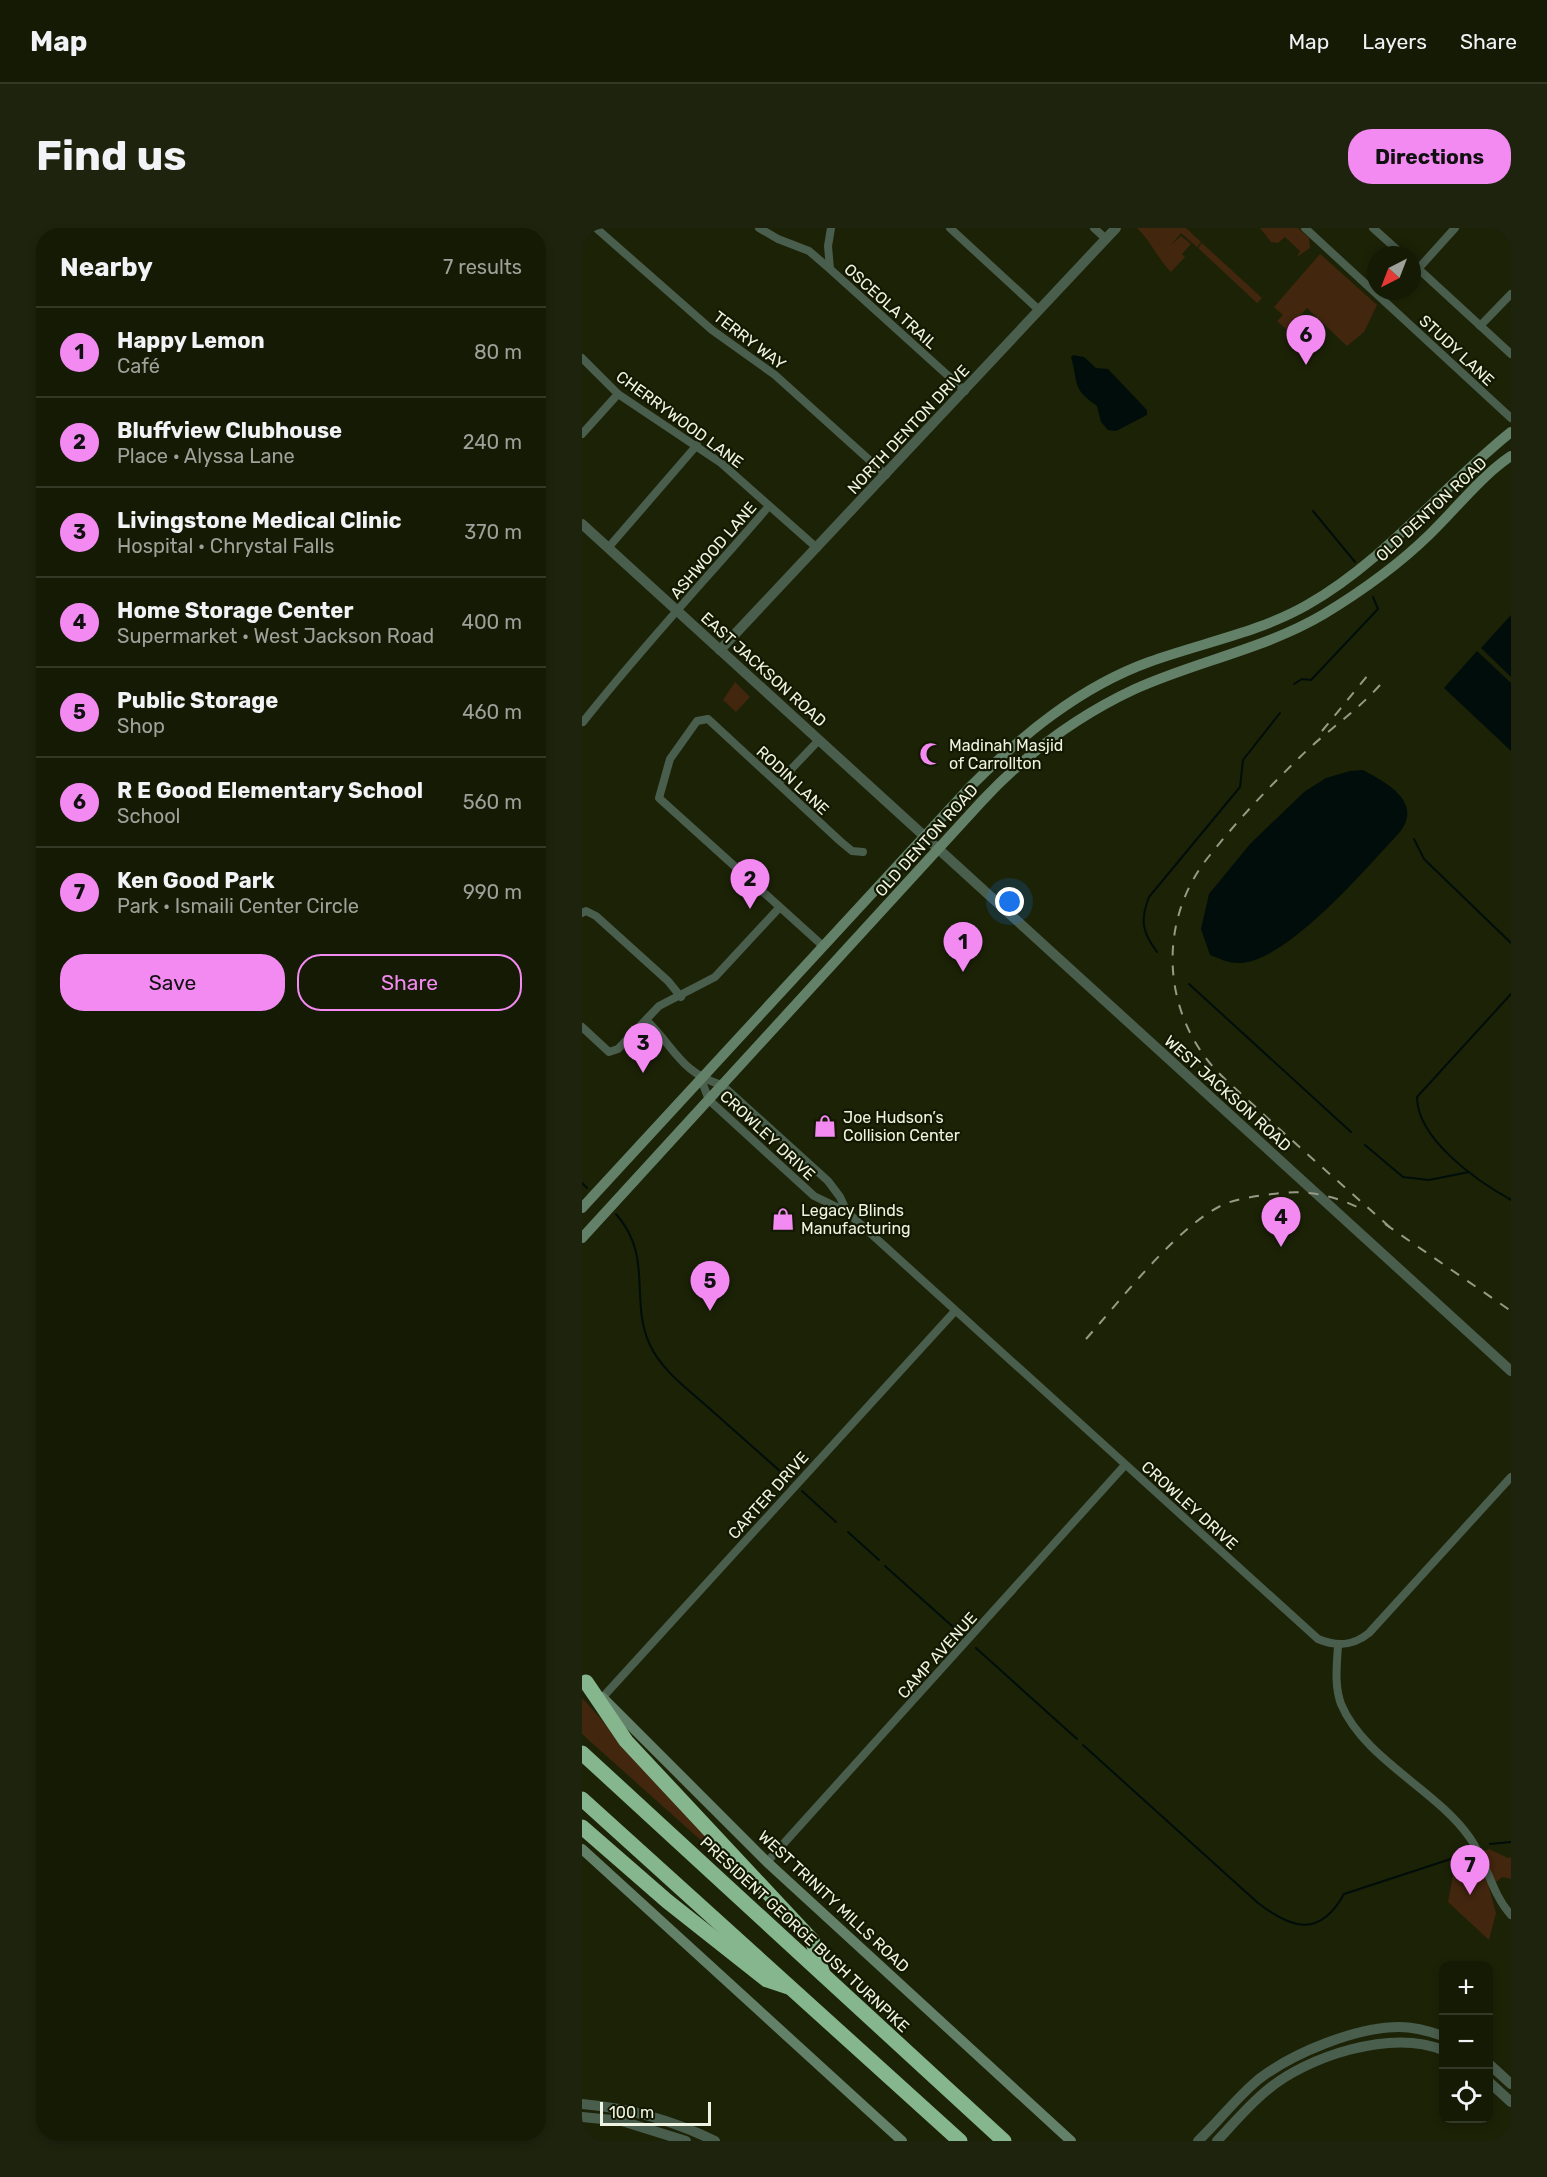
<!DOCTYPE html>
<meta charset="utf-8">
<style>
body{margin:0;font-family:Rubik,sans-serif;background:#1e230e;color:#f1f3f6}
.controls{position:absolute;right:18px;bottom:18px;display:grid;overflow:hidden;border-radius:12px;box-shadow:0 3px 9px #0003}
.controls button{width:54px;height:54px;display:grid;place-items:center;padding:0;border:0;border-bottom:2px solid #343826;background:#151a04;color:#f1f3f6;font:30px sans-serif}
.compass{position:absolute;left:785px;top:18px;width:54px;height:54px;border-radius:50%;background:#151a04;box-shadow:0 3px 9px #0003;rotate:222deg}
.scale{position:absolute;left:18px;bottom:15px;width:111px;box-sizing:border-box;padding-left:6px;border:3px solid #eff3e2;border-top:0;font-size:16px;line-height:21px;white-space:nowrap;color:#eff3e2;-webkit-text-stroke:4px #131800;paint-order:stroke}
.you{position:absolute;left:428px;top:674px;width:21px;height:21px;margin:-15px;border:4px solid #fff;border-radius:50%;background:#1a73e8;box-shadow:0 0 0 9px #1a73e833}
.badge{display:grid;place-items:center;width:39px;height:39px;border-radius:50%;background:#f38af2;color:#111;font-size:20px;font-weight:700}
.pin{position:absolute;translate:-50% -50px;filter:drop-shadow(0 2px 3px #0008)}
.pin::after{content:'';position:absolute;top:32px;width:21px;height:18px;background:inherit;clip-path:polygon(0 0,100% 0,50% 100%)}
.list{margin:0;padding:0;list-style:none}
h2{display:flex;justify-content:space-between;align-items:center;height:78px;margin:0;padding:0 24px;font-size:26px}
h2 small{font-size:20px;font-weight:400;color:#9da19a}
.list li{display:grid;grid-template-columns:39px 1fr auto;gap:18px;align-items:center;box-sizing:border-box;height:90px;padding:0 24px;border-top:2px solid #343826}
.list b{display:block;font-size:22px;white-space:nowrap}
.list p{margin:0;font-size:20px;white-space:nowrap;color:#9da19a}
.list em{font-size:20px;font-style:normal;color:#9da19a}
.actions{display:flex;gap:12px;padding:18px 24px}
.actions a{flex:1;padding:14px 0;border:2px solid #f38af2;border-radius:24px;text-align:center;font-size:21px;color:#f38af2}
.actions .main{background:#f38af2;color:#111}
.icon{flex:none;width:33px;height:33px;fill:none;stroke:currentColor;stroke-width:2;stroke-linecap:round;stroke-linejoin:round}
.map{position:relative;flex:none;width:929px;height:1913px;overflow:hidden;border-radius:24px}
header{display:flex;align-items:center;gap:36px;box-sizing:border-box;height:84px;padding:0 30px;background:#151a04;border-bottom:2px solid #343826}
header strong{font-size:28px}
nav{display:flex;gap:33px;margin-inline-start:auto;font-size:21px}
.intro{display:flex;align-items:center;justify-content:space-between;box-sizing:border-box;height:144px;padding:0 36px}
h1{margin:0;font-size:42px}
.button{padding:15px 27px;border-radius:24px;background:#f38af2;color:#111;font-size:21px;font-weight:700}
main{display:flex;gap:36px;padding:0 36px}
aside{flex:1;background:#151a04;border-radius:24px;box-shadow:0 3px 9px #0003}
.map>svg:first-child{display:block}
.green{fill:#42260e}
.water{fill:#000d0a}
.lines{fill:none;stroke-linecap:round;stroke-linejoin:round}
.stream{stroke:#000d0a;stroke-width:2}
.minor{stroke:#4a5e4e;stroke-width:8}
.tertiary{stroke:#4a5e4e;stroke-width:10}
.secondary{stroke:#628168;stroke-width:10}
.motorway{stroke:#85b68e;stroke-width:15}
.rail{stroke:#979b86;stroke-width:2;stroke-dasharray:10 10;stroke-linecap:butt}
.labels{text-anchor:middle;stroke-width:4.5;stroke-linejoin:round;paint-order:stroke}
.street-label{font-size:16px;fill:#eff3e2;stroke:#131800}
.poi-label{font-size:16px;fill:#eff3e2;stroke:#131800;text-anchor:start}
</style>
<header>
<strong>Map</strong>
<nav><a>Map</a><a>Layers</a><a>Share</a></nav>
</header>
<div class="intro"><h1>Find us</h1><a class="button">Directions</a></div>
<main>
<aside>
<h2>Nearby<small>7 results</small></h2>
<ul class="list">
<li><span class="badge">1</span><div><b>Happy Lemon</b><p>Café</p></div><em>80 m</em></li>
<li><span class="badge">2</span><div><b>Bluffview Clubhouse</b><p>Place · Alyssa Lane</p></div><em>240 m</em></li>
<li><span class="badge">3</span><div><b>Livingstone Medical Clinic</b><p>Hospital · Chrystal Falls</p></div><em>370 m</em></li>
<li><span class="badge">4</span><div><b>Home Storage Center</b><p>Supermarket · West Jackson Road</p></div><em>400 m</em></li>
<li><span class="badge">5</span><div><b>Public Storage</b><p>Shop</p></div><em>460 m</em></li>
<li><span class="badge">6</span><div><b>R E Good Elementary School</b><p>School</p></div><em>560 m</em></li>
<li><span class="badge">7</span><div><b>Ken Good Park</b><p>Park · Ismaili Center Circle</p></div><em>990 m</em></li>
</ul>
<div class="actions"><a class="main">Save</a><a>Share</a></div>
</aside>
<div class="map">
<svg width="929" height="1913" viewBox="0 0 929 1913">
<rect width="100%" height="100%" fill="#1c2206"/>
<g class="green">
<path d="M 555,0 L 604,0 L 619,14 L 615,19 L 599,5 L 589,17 L 599,8 L 609,16 L 600,26 L 603,29 L 589,44 C 575,30 569,13 555,0 Z"/>
<path d="M 678,0 L 716,0 L 727,10 L 728,20 L 715,29 L 718,23 L 703,9 L 696,15 L 689,14 Z"/>
<path d="M 620,15 L 680,70 L 675,75 L 616,20 Z"/>
<path d="M 738,26 L 795,77 L 782,104 L 765,118 L 725,80 L 705,102 L 695,93 L 701,87 L 692,79 Z"/>
<path d="M 153,454 L 168,469 L 154,484 L 141,472 Z"/>
<path d="M 0,1470 L 145,1630 L 142,1633 L 0,1506 Z"/>
<path d="M 907,1621 L 926,1630 L 929,1629 L 929,1651 L 920,1649 L 907,1660 L 914,1685 L 907,1712 L 866,1674 L 873,1637 Z"/>
</g>
<g class="water">
<path d="M 491,127 L 502,129 L 514,140 L 526,141 L 565,182 L 565,187 L 534,203 L 526,202 L 519,194 L 515,178 C 489,160 497,156 489,129 Z"/>
<path d="M 929,387 L 929,449 L 899,420 Z"/>
<path d="M 895,423 L 929,455 L 929,523 L 862,460 Z"/>
<path d="M 781,542 C 805,555 841,574 818,604 C 785,639 703,737 655,735 C 646,735 636,730 628,727 L 619,701 L 627,666 L 668,616 L 722,564 L 744,550 L 768,543 Z"/>
</g>
<g class="lines">
<g class="stream">
<path d="M 731,283 L 773,334"/>
<path d="M 712,456 L 720,451 L 729,452 L 796,381 L 791,369"/>
<path d="M 832,611 L 842,631 L 929,715"/>
<path d="M 575,724 C 560,704 558,692 567,669 L 658,559 L 661,532 L 698,485"/>
<path d="M 607,756 L 769,904"/>
<path d="M 929,766 L 835,869 C 835,911 895,953 929,972"/>
<path d="M 783,917 L 821,949 L 847,952 L 887,944"/>
<path d="M 0,955 L 5,960"/>
<path d="M 34,986 C 72,1029 47,1072 68,1117 C 80,1143 107,1162 128,1181 C 154,1204 180,1227 207,1251"/>
<path d="M 220,1263 L 254,1294"/>
<path d="M 266,1304 L 297,1332"/>
<path d="M 303,1338 L 379,1406"/>
<path d="M 394,1420 L 495,1511"/>
<path d="M 501,1517 L 676,1675 C 711,1702 738,1709 762,1666 L 884,1626"/>
<path d="M 908,1616 L 929,1614"/>
</g>
<g class="minor">
<path d="M 14,0 L 130,102 L 193,147 L 304,247"/>
<path d="M 177,0 L 196,11 L 227,23 L 248,41"/>
<path d="M 249,0 L 246,18 L 248,41 L 383,163"/>
<path d="M 368,0 L 457,82"/>
<path d="M 512,0 L 524,11"/>
<path d="M 723,0 L 929,190"/>
<path d="M 791,0 L 821,27"/>
<path d="M 830,35 L 929,126"/>
<path d="M 836,41 L 873,0"/>
<path d="M 898,98 L 929,66"/>
<path d="M 0,130 L 36,166 L 139,235 L 235,320"/>
<path d="M 0,206 L 36,166"/>
<path d="M 26,320 L 115,217"/>
<path d="M 1,494 C 60,419 125,350 187,278"/>
<path d="M 196,555 L 237,512"/>
<path d="M 0,685 L 4,683 L 14,688 L 86,753 L 99,769"/>
<path d="M 241,718 L 77,570 L 88,531 L 115,493 L 126,491 L 258,613 L 270,623 L 281,624"/>
<path d="M 65,793 C 93,820 99,845 140,857 L 246,953 L 258,969 L 265,984"/>
<path d="M 0,799 L 27,824 L 36,821 L 77,778 L 133,749 L 197,680"/>
<path d="M 119,851 L 127,872 L 232,968 L 265,984 L 736,1411 C 755,1419 771,1418 787,1405 L 929,1249"/>
<path d="M 756,1417 C 755,1436 752,1457 759,1476 C 782,1531 855,1562 888,1610 C 905,1634 909,1665 929,1687"/>
<path d="M 20,1470 L 373,1083"/>
<path d="M 185,1634 L 543,1237"/>
</g>
<g class="tertiary">
<path d="M 0,296 L 929,1143"/>
<path d="M 138,422 L 534,0"/>
<path d="M 906,1835 L 929,1856"/>
<path d="M 906,1853 L 929,1874"/>
<path d="M 0,1876 C 47,1880 90,1892 133,1913"/>
<path d="M 0,1889 L 40,1893 L 104,1913"/>
<path d="M 616,1913 C 637,1893 655,1869 677,1851 C 711,1825 774,1799 817,1799 C 832,1799 847,1803 861,1808"/>
<path d="M 635,1913 C 651,1896 666,1878 684,1863 C 725,1828 809,1801 861,1822"/>
</g>
<g class="secondary">
<path d="M 0,980 L 389,558 C 440,507 498,459 567,434 C 619,415 676,405 725,377 C 804,332 859,260 929,204"/>
<path d="M 0,1010 L 400,573 C 443,527 495,488 553,461 C 615,433 683,421 742,386 C 780,363 815,338 847,307 C 874,281 898,249 929,228"/>
<path d="M 20,1469 L 185,1634 L 489,1913"/>
<path d="M 0,1621 L 320,1913"/>
</g>
<g class="motorway">
<path d="M 4,1454 L 44,1513 L 230,1712 L 241,1746"/>
<path d="M 0,1525 L 422,1913"/>
<path d="M 0,1571 L 378,1913"/>
<path d="M 0,1599 L 85,1673 L 185,1752 L 206,1759"/>
</g>
<g class="rail">
<path d="M 798,457 C 773,485 743,504 717,530 C 686,560 655,593 628,627 C 580,685 578,768 623,829 C 638,849 660,866 678,883 C 721,923 766,962 810,1001"/>
<path d="M 740,503 L 786,447"/>
<path d="M 803,996 L 929,1083"/>
<path d="M 504,1111 C 540,1071 598,994 645,975 C 660,970 675,968 690,966 C 724,961 753,967 783,983"/>
</g>
</g>
<defs>
<g id="mosque-bare" transform="scale(1.8)"><path d="M3.5-4.9A6 6 0 1 0 3.5 4.9A5 5 0 1 1 3.5-4.9Z" fill="#f38af2" stroke="#131800" stroke-width="2.5" paint-order="stroke"/></g>
<g id="shop-bare" transform="scale(1.8)"><path d="M-5-2.5h2.3a2.7 3.5 0 0 1 5.4 0H5L5.5 6h-11ZM-1.5-2.5h3a1.5 2.3 0 0 0-3 0Z" fill="#f38af2" stroke="#131800" stroke-width="2.5" paint-order="stroke"/></g>
</defs>
<g fill-rule="evenodd">
<use href="#mosque-bare" x="349" y="526"/>
<use href="#shop-bare" x="243" y="898"/>
<use href="#shop-bare" x="201" y="991"/>
</g>
<g class="labels">
<g class="street-label">
<text transform="translate(309 78) rotate(42)" y="6">OSCEOLA TRAIL</text>
<text transform="translate(168 112) rotate(37)" y="6">TERRY WAY</text>
<text transform="translate(875 122) rotate(43)" y="6">STUDY LANE</text>
<text transform="translate(98 191) rotate(36)" y="6">CHERRYWOOD LANE</text>
<text transform="translate(326 201) rotate(-47)" y="6">NORTH DENTON DRIVE</text>
<text transform="translate(849 281) rotate(-43)" y="6">OLD DENTON ROAD</text>
<text transform="translate(131 322) rotate(-49)" y="6">ASHWOOD LANE</text>
<text transform="translate(182 441) rotate(42)" y="6">EAST JACKSON ROAD</text>
<text transform="translate(211 552) rotate(43)" y="6">RODIN LANE</text>
<text transform="translate(344 612) rotate(-48)" y="6">OLD DENTON ROAD</text>
<text transform="translate(646 865) rotate(42)" y="6">WEST JACKSON ROAD</text>
<text transform="translate(186 907) rotate(43)" y="6">CROWLEY DRIVE</text>
<text transform="translate(186 1267) rotate(-48)" y="6">CARTER DRIVE</text>
<text transform="translate(608 1277) rotate(42)" y="6">CROWLEY DRIVE</text>
<text transform="translate(355 1427) rotate(-48)" y="6">CAMP AVENUE</text>
<text transform="translate(252 1673) rotate(43)" y="6">WEST TRINITY MILLS ROAD</text>
<text transform="translate(223 1706) rotate(43)" y="6">PRESIDENT GEORGE BUSH TURNPIKE</text>
</g>
<g class="poi-label">
<text x="367" y="523">Madinah Masjid<tspan x="367" dy="18">of Carrollton</tspan></text>
<text x="261" y="895">Joe Hudson’s<tspan x="261" dy="18">Collision Center</tspan></text>
<text x="219" y="988">Legacy Blinds<tspan x="219" dy="18">Manufacturing</tspan></text>
</g>
</g>
</svg>
<div class="controls">
<button>+</button>
<button>−</button>
<button><svg class="icon" aria-label="locate" viewBox="0 0 24 24"><circle cx="12" cy="12" r="6"/><path d="M12 2v4M12 18v4M2 12h4M18 12h4"/></svg></button>
</div>
<svg class="compass" viewBox="-18 -18 36 36"><path d="M0-13l5 13h-10z" fill="#e53935"/><path d="M0 13l5-13h-10z" fill="#9da19a"/></svg>
<div class="scale">100 m</div>
<div class="you"></div>
<div class="pin badge" style="left:381px;top:744px">1</div>
<div class="pin badge" style="left:168px;top:681px">2</div>
<div class="pin badge" style="left:61px;top:845px">3</div>
<div class="pin badge" style="left:699px;top:1019px">4</div>
<div class="pin badge" style="left:128px;top:1083px">5</div>
<div class="pin badge" style="left:724px;top:137px">6</div>
<div class="pin badge" style="left:888px;top:1667px">7</div>
</div>
</main>
